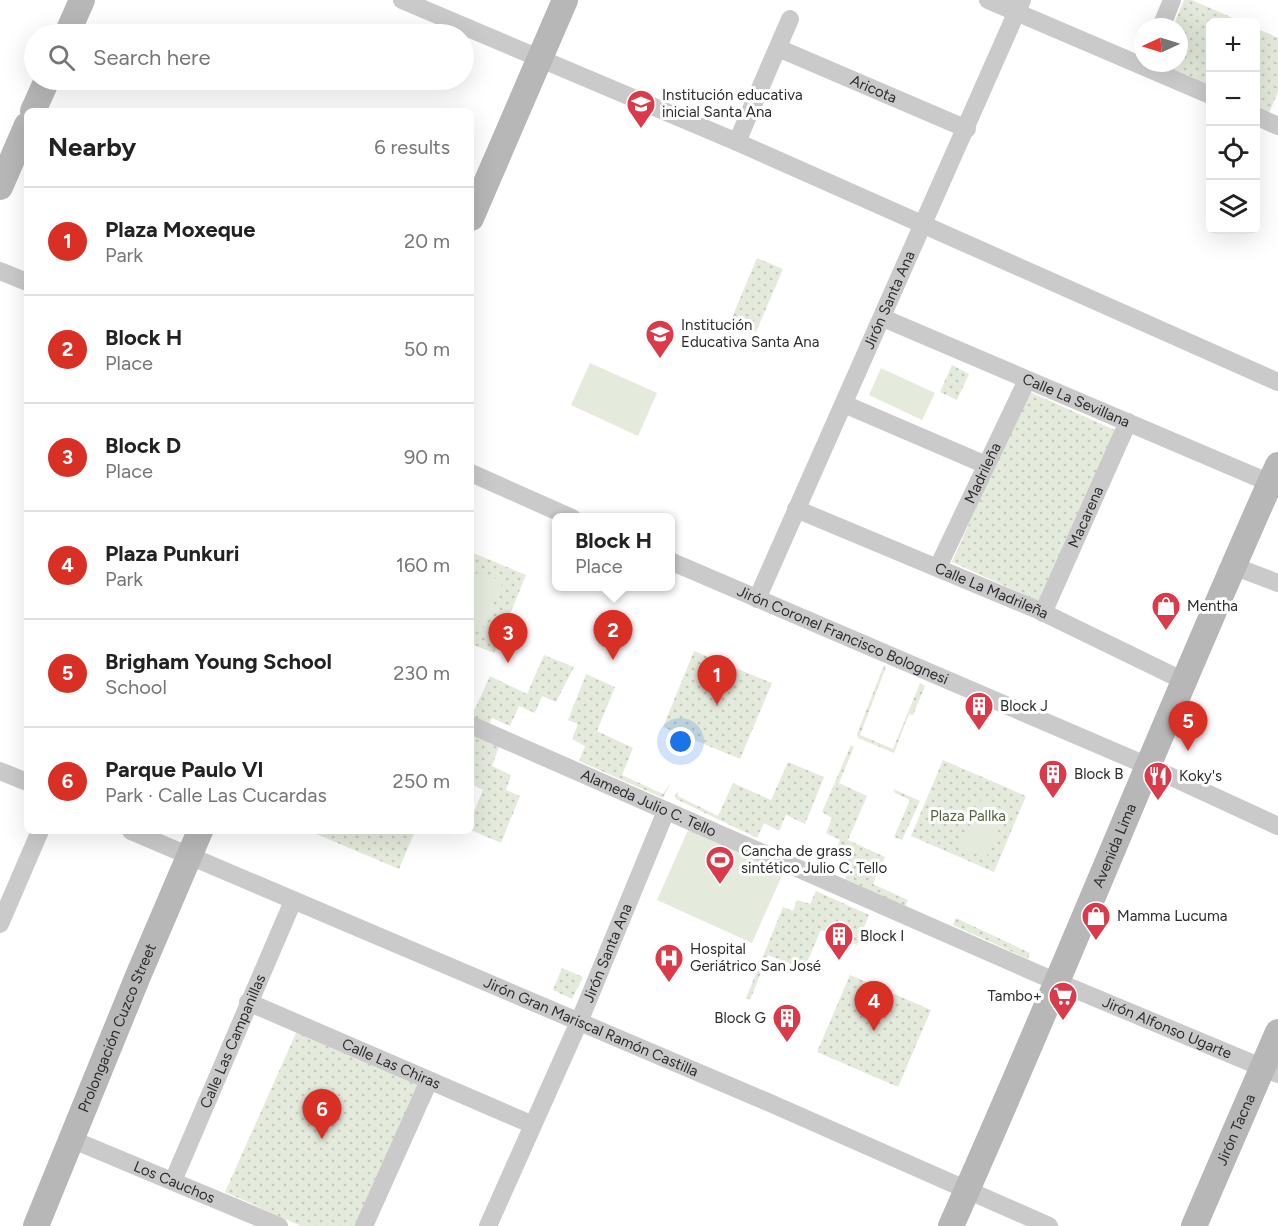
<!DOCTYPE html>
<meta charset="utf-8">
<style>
body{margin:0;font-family:Figtree,sans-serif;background:#f2f2f2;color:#222}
.controls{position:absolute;right:18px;top:18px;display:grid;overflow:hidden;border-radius:9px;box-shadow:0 6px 24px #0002}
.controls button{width:54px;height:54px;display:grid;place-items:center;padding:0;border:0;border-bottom:2px solid #e0e0e0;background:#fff;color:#222;font:30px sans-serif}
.compass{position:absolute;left:1134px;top:18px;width:54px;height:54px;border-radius:50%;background:#fff;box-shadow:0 6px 24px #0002;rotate:266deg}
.you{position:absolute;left:681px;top:742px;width:21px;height:21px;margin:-15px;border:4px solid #fff;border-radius:50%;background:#1a73e8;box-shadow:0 0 0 9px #1a73e833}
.badge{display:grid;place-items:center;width:39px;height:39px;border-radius:50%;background:#d93025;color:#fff;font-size:20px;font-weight:700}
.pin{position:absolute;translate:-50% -50px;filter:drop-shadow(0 2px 3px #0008)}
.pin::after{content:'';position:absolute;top:32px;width:21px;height:18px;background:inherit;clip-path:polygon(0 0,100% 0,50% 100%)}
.popup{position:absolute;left:552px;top:513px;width:123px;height:78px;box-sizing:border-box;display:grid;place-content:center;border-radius:9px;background:#fff;filter:drop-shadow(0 2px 4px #0005);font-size:20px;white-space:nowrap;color:#767676}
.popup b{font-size:22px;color:#222}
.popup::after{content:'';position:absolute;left:50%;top:100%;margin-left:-12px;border:12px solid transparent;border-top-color:#fff}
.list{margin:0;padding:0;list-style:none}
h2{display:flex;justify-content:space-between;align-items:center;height:78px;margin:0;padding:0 24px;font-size:26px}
h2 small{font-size:20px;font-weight:400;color:#767676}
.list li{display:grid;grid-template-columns:39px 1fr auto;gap:18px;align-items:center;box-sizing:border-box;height:108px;padding:0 24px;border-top:2px solid #e0e0e0}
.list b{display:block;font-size:22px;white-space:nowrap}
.list p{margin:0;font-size:20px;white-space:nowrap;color:#767676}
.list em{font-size:20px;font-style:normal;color:#767676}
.icon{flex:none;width:33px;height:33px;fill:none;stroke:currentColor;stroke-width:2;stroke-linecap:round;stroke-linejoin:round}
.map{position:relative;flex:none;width:1278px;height:1226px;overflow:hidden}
.search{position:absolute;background:#fff;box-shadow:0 6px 24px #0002;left:24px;top:24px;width:450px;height:66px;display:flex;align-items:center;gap:15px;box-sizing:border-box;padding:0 21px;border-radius:33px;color:#767676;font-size:22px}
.panel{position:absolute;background:#fff;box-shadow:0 6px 24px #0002;left:24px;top:108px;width:450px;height:726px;border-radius:9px}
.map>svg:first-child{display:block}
.grass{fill:url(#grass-dots)}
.pitch{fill:#e4eadc}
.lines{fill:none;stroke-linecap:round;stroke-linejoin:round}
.street{stroke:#cacaca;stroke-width:18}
.secondary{stroke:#b7b7b7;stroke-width:26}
.labels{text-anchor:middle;stroke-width:6;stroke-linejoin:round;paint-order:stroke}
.street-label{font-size:15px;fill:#2d2d2d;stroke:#fff}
.poi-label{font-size:15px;fill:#2d2d2d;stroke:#fff;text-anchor:start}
.park-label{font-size:15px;fill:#51663e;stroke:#fff}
</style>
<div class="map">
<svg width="1278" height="1226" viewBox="0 0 1278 1226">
<defs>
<pattern id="grass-dots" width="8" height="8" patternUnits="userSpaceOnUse" patternTransform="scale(1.5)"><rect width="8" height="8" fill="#e4eadc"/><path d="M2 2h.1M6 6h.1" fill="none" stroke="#c4c9bd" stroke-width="1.8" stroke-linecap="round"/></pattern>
</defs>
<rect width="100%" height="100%" fill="#fff"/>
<g class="grass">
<path d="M 1184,0 L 1192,0 L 1242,22 L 1210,22 L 1210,90 L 1157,63 L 1179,63 L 1179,27 L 1173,27 Z"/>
<path d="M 1256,28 L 1278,38 L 1278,92 L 1268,115 L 1256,110 Z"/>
<path d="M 757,258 L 783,269 L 756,332 L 731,320 Z"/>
<path d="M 952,365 L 969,374 L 957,400 L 940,392 Z"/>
<path d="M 1028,391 L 1117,431 L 1041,602 L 952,562 Z"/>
<path d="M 471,552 L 526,575 L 494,653 L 471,644 Z"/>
<path d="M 694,651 L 772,683 L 740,759 L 663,727 Z"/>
<path d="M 544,655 L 574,667 L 556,702 L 542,696 L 535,713 L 519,706 L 510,726 L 492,718 L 488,726 L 471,719 L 471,708 L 475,709 L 490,676 L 527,694 Z"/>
<path d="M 884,665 L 886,667 L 860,735 L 893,749 L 920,683 L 925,686 L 913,715 L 909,714 L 894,753 L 858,738 L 857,734 Z"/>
<path d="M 586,674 L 615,687 L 597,731 L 633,748 L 622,775 L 663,794 L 671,782 L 663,798 L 579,761 L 585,746 L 572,739 L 578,724 L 568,720 Z"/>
<path d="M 471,732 L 500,744 L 492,766 L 511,775 L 506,790 L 520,796 L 501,843 L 471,830 L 471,819 L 483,790 L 471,784 Z"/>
<path d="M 851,745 L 854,747 L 839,783 L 867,796 L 848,840 L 885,857 L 873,884 L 908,900 L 905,907 L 845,879 L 851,864 L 834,855 L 840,840 L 826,833 L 832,818 L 822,812 Z"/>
<path d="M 943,760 L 1026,796 L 994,872 L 911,836 Z"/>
<path d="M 788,762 L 824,777 L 805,824 L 786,815 L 779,831 L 764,823 L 757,838 L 676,799 L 675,796 L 678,791 L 678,796 L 718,816 L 733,783 L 771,800 Z"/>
<path d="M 893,789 L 920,801 L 902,840 L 894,837 L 910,800 L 895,793 Z"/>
<path d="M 315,831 L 415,831 L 399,869 L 314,833 Z"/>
<path d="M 816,891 L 869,915 L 857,945 L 821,930 L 804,969 L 768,955 L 750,1000 L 746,998 L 783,907 L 793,911 L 797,900 L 810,904 Z"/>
<path d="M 956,918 L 1030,953 L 1028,959 L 953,925 Z"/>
<path d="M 562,968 L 583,977 L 572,999 L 553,990 Z"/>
<path d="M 850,975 L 931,1010 L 898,1087 L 817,1052 Z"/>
<path d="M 297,1031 L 420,1086 L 357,1226 L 301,1226 L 225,1192 Z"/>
</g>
<g class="pitch">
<path d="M 590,363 L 657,393 L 638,436 L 571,405 Z"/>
<path d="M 881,368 L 935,393 L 922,420 L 869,395 Z"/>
<path d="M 478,571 L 503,582 L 481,633 L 471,629 L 471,588 Z"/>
<path d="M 981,800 L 1007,811 L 986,858 L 960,847 Z"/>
<path d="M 689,828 L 784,871 L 752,943 L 657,900 Z"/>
</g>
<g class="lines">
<g class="street">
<path d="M 402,0 L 737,142 L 1278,382"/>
<path d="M 988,0 L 1210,95"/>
<path d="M 1161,27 L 1172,0"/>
<path id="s1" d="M 778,48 L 967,129"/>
<path d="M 1256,116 L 1278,126"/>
<path d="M 737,142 L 790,19"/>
<path d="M 0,271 L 27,282"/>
<path id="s2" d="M 883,318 L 1270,483"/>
<path d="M 844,404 L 986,465"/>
<path d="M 471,473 L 572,518"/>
<path id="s3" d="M 796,509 L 1038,610 L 1182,680"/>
<path id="s4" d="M 670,561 L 1148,766 L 1278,826"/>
<path d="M 1233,566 L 1278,583"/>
<path id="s5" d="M 938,567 L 1027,380"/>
<path id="s6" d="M 757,599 L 1022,0"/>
<path id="s7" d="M 1043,613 L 1128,422"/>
<path id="s8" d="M 471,725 L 1043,976 L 1278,1074"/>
<path d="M 0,771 L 27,782"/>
<path id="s9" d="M 131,831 L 770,1103 L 1049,1226"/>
<path d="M 0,924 L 40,831"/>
<path id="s10" d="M 248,1002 L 533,1125"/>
<path id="s11" d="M 71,1139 L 279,1226"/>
<path id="s12" d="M 173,1181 L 293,901"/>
<path d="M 364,1226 L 429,1081"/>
<path id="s13" d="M 488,1226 L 579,1022 L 666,811"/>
</g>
<g class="secondary">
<path d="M 67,34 L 82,0"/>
<path d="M 33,111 L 47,80"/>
<path d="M 0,187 L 27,125"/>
<path d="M 471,218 L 565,0"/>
<path id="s14" d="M 36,1226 L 138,976 L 200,831"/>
<path id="s15" d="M 951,1226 C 1064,974 1165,717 1278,465"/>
<path id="s16" d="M 1194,1226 L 1278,1032"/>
</g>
</g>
<defs>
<g id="school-pin" transform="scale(1.5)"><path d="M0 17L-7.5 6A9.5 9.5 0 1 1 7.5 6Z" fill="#da3a49" stroke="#fff"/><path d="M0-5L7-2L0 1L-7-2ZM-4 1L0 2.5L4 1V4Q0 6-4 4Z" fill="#fff"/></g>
<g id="shop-pin" transform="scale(1.5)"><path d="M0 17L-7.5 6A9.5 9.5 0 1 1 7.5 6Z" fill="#da3a49" stroke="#fff"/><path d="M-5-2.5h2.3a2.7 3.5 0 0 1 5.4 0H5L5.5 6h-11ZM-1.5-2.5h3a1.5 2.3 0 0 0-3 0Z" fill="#fff"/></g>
<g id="building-pin" transform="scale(1.5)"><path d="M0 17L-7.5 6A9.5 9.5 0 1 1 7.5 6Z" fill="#da3a49" stroke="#fff"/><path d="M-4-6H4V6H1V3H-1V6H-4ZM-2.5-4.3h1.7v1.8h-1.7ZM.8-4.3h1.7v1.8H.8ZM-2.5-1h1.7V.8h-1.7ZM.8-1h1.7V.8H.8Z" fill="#fff"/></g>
<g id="restaurant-pin" transform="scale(1.5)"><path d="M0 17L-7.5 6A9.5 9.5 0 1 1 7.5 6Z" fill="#da3a49" stroke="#fff"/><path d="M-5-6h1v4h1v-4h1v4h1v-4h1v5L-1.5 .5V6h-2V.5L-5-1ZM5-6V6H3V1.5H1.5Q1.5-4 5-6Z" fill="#fff"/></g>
<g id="stadium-pin" transform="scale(1.5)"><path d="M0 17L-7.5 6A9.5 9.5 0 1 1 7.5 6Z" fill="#da3a49" stroke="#fff"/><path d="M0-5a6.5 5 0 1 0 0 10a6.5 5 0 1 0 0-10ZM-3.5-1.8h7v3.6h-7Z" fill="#fff"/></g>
<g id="hospital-pin" transform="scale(1.5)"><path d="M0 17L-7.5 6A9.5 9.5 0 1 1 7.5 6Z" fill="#da3a49" stroke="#fff"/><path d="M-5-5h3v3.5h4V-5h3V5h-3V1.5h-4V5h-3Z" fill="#fff"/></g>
<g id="supermarket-pin" transform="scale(1.5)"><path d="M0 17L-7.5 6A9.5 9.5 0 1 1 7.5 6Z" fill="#da3a49" stroke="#fff"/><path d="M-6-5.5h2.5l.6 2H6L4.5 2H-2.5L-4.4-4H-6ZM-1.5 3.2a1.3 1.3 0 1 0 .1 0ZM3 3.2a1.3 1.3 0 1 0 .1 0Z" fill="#fff"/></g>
</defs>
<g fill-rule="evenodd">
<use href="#school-pin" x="641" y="104"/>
<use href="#school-pin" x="660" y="334"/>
<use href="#shop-pin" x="1166" y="606"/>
<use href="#building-pin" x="979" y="706"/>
<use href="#building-pin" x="1053" y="774"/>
<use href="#restaurant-pin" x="1158" y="776"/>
<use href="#stadium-pin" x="720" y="860"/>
<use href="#shop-pin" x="1096" y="916"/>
<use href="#building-pin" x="839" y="936"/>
<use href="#hospital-pin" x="669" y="958"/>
<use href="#supermarket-pin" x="1063" y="996"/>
<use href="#building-pin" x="787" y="1018"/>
</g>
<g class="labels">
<g class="street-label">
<text dy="5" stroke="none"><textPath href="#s1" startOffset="104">Aricota</textPath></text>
<text dy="5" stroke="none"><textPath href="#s6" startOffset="327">Jirón Santa Ana</textPath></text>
<text dy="5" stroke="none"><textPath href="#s2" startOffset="210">Calle La Sevillana</textPath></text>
<text dy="5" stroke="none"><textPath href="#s5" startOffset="104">Madrileña</textPath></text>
<text dy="5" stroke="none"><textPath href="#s7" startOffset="105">Macarena</textPath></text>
<text dy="5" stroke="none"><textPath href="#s3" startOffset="212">Calle La Madrileña</textPath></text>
<text dy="5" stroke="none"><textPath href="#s4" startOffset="188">Jirón Coronel Francisco Bolognesi</textPath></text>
<text dy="5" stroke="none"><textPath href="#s8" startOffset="194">Alameda Julio C. Tello</textPath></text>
<text dy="5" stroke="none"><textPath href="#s15" startOffset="414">Avenida Lima</textPath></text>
<text dy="5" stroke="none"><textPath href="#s13" startOffset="298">Jirón Santa Ana</textPath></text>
<text dy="5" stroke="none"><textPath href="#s9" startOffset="500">Jirón Gran Mariscal Ramón Castilla</textPath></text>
<text dy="5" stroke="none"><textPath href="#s8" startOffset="759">Jirón Alfonso Ugarte</textPath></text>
<text dy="5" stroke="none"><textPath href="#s14" startOffset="214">Prolongación Cuzco Street</textPath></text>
<text dy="5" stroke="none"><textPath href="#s12" startOffset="152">Calle Las Campanillas</textPath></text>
<text dy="5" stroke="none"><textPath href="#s10" startOffset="156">Calle Las Chiras</textPath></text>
<text dy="5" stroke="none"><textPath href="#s16" startOffset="105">Jirón Tacna</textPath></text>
<text dy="5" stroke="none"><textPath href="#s11" startOffset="112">Los Cauchos</textPath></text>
</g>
<g class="poi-label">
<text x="662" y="100">Institución educativa<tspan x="662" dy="17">inicial Santa Ana</tspan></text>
<text x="681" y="330">Institución<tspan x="681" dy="17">Educativa Santa Ana</tspan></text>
<text x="1187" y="611">Mentha</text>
<text x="1000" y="711">Block J</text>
<text x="1074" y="779">Block B</text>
<text x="1179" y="781">Koky's</text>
<text x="741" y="856">Cancha de grass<tspan x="741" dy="17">sintético Julio C. Tello</tspan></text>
<text x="1117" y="921">Mamma Lucuma</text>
<text x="860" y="941">Block I</text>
<text x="690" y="954">Hospital<tspan x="690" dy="17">Geriátrico San José</tspan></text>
<text x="1042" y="1001" text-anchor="end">Tambo+</text>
<text x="766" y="1023" text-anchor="end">Block G</text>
</g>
<g class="park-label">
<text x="968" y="821">Plaza Pallka</text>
</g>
</g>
</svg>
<div class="controls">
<button>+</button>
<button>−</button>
<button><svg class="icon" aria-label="locate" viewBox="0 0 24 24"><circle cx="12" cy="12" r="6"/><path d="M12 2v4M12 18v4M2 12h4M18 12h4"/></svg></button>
<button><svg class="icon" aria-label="layers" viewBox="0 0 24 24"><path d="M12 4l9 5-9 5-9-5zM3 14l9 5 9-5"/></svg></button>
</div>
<svg class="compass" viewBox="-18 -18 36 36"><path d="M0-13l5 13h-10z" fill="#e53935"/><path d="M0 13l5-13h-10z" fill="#767676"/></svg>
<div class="you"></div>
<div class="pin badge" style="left:717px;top:705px">1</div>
<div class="pin badge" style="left:613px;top:660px">2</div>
<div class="popup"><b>Block H</b>Place</div>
<div class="pin badge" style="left:508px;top:663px">3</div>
<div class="pin badge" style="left:874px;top:1031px">4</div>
<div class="pin badge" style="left:1188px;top:751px">5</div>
<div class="pin badge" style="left:322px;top:1139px">6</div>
<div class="search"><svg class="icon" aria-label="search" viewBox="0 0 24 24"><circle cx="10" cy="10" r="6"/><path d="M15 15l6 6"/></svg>Search here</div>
<section class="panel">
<h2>Nearby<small>6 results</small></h2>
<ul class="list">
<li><span class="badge">1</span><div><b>Plaza Moxeque</b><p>Park</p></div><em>20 m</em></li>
<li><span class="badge">2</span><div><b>Block H</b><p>Place</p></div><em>50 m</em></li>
<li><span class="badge">3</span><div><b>Block D</b><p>Place</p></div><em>90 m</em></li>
<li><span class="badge">4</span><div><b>Plaza Punkuri</b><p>Park</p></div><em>160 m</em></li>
<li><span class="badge">5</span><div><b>Brigham Young School</b><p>School</p></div><em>230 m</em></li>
<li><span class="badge">6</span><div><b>Parque Paulo Vl</b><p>Park · Calle Las Cucardas</p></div><em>250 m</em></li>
</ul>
</section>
</div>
